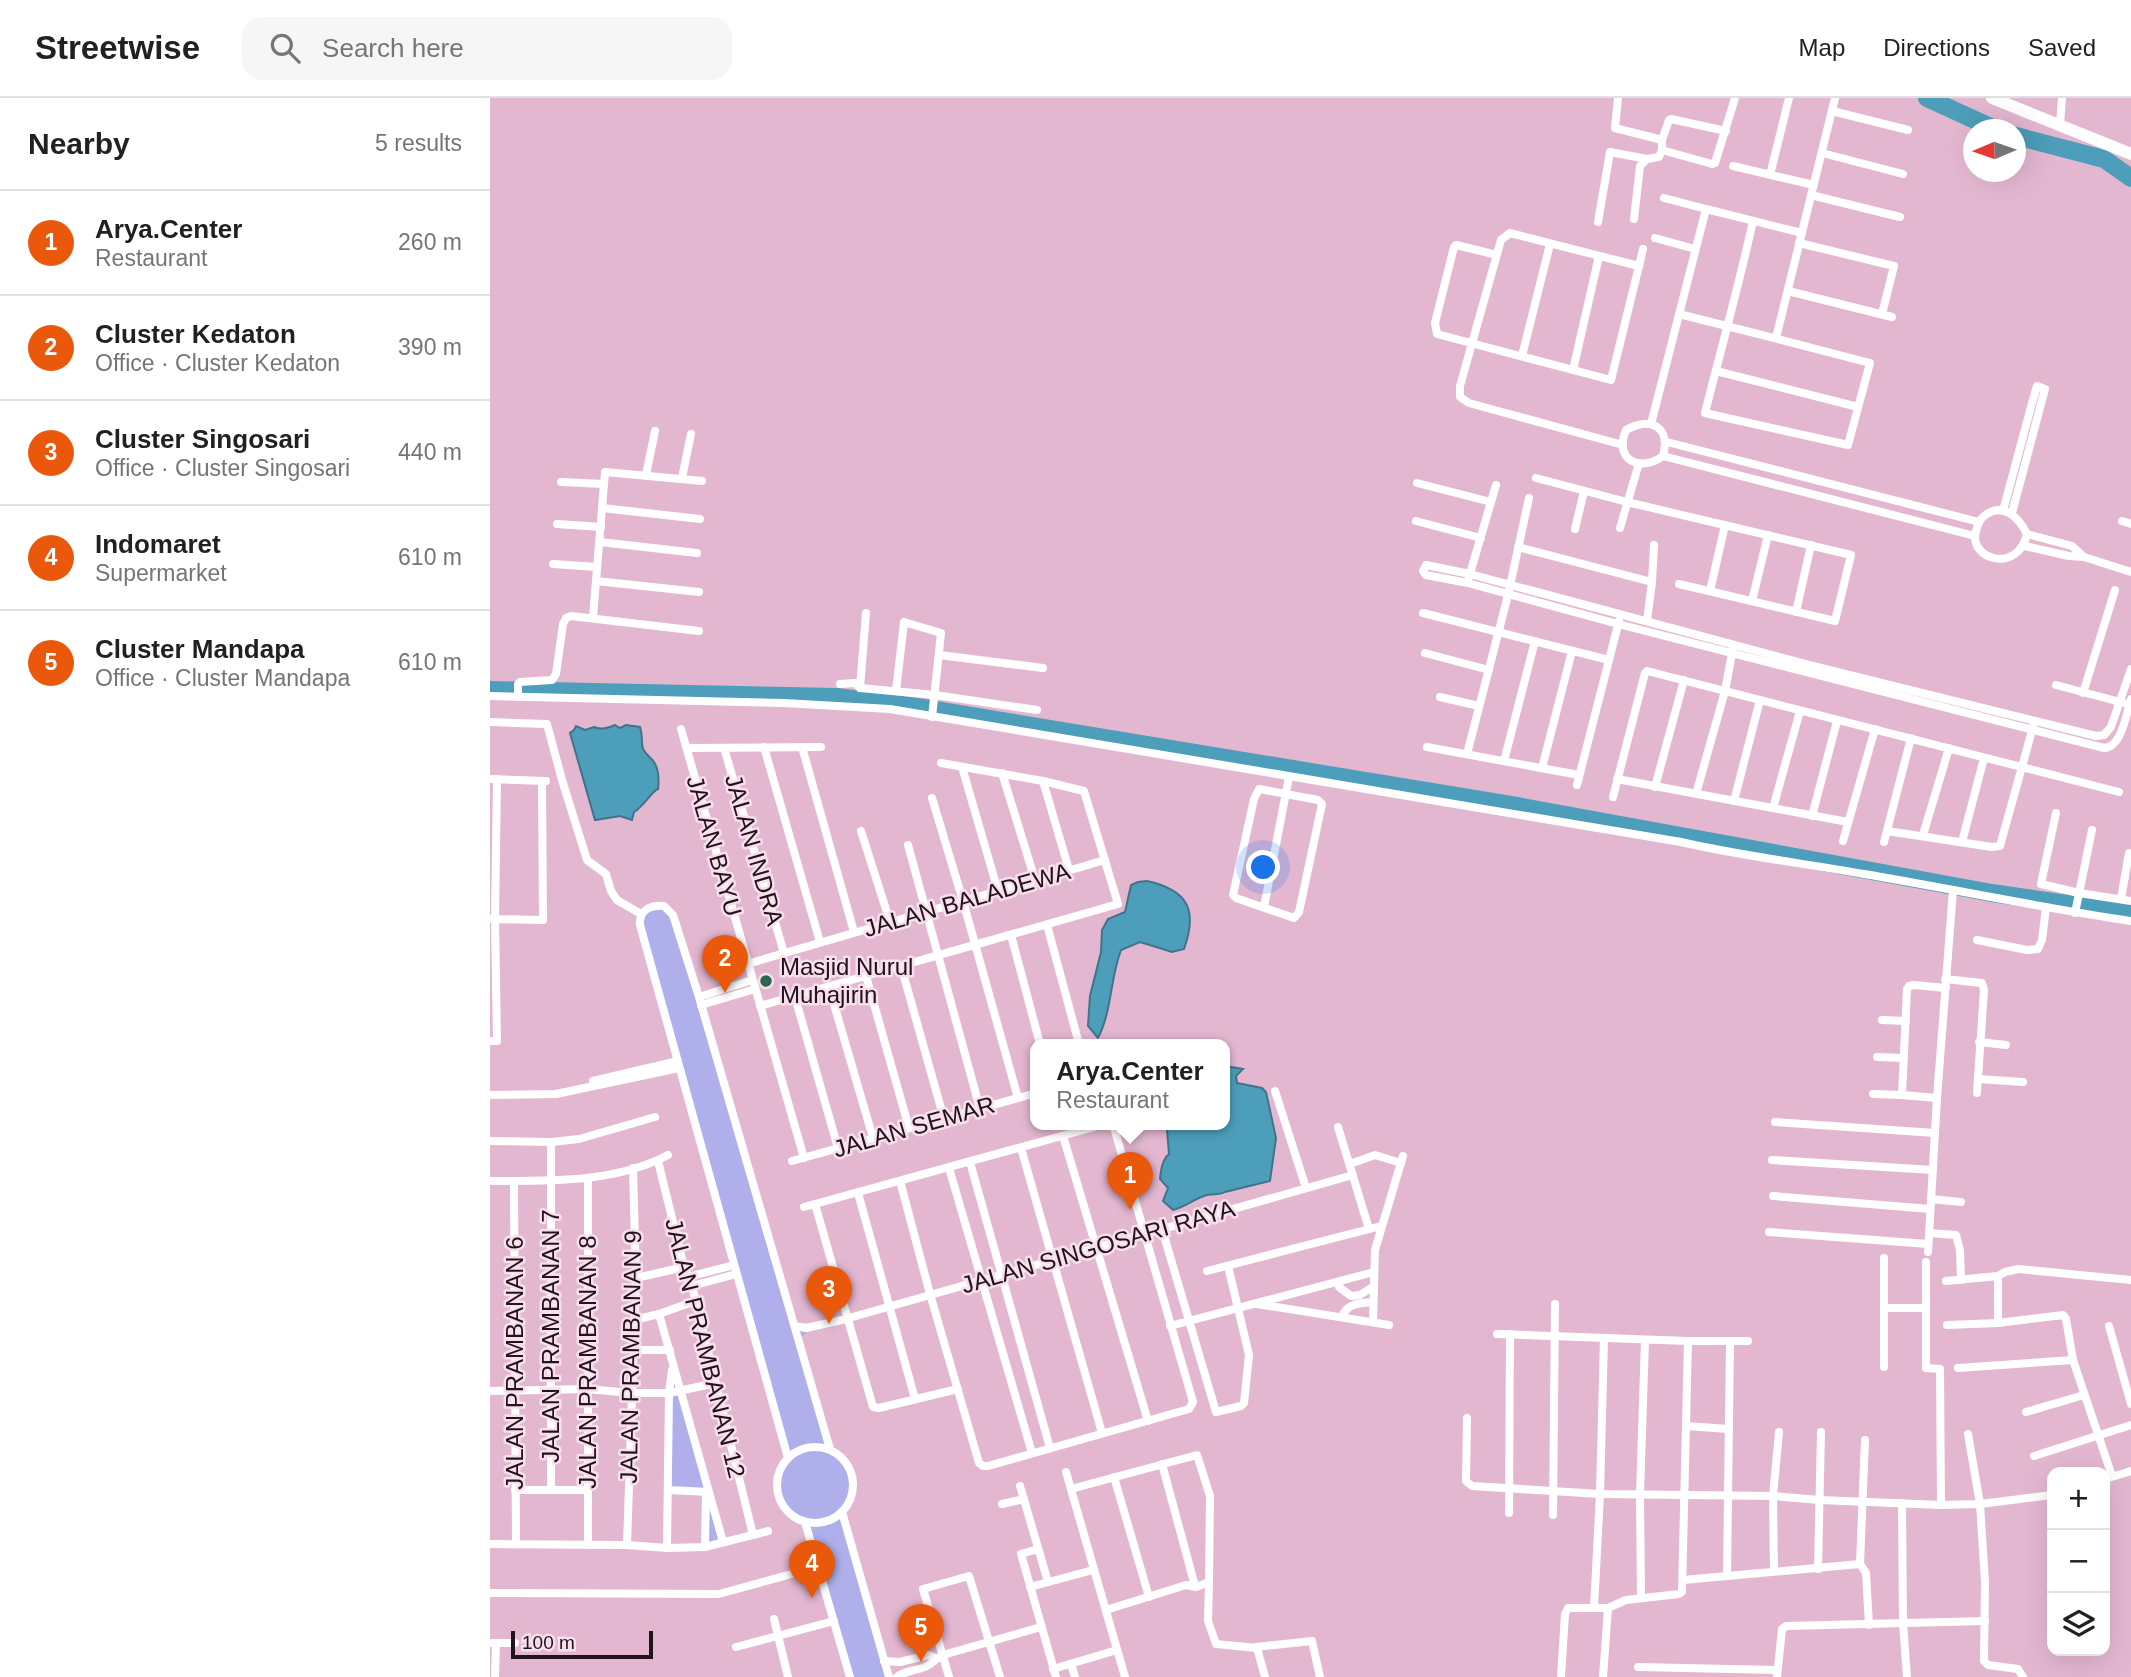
<!DOCTYPE html>
<meta charset="utf-8">
<style>
body{margin:0;font-family:Arial,sans-serif;background:#f6f6f6;color:#202124}
.controls{position:absolute;right:21px;bottom:21px;display:grid;overflow:hidden;border-radius:14px;box-shadow:0 7px 28px #0002}
.controls button{width:63px;height:63px;display:grid;place-items:center;padding:0;border:0;border-bottom:2px solid #e0e0e0;background:#fff;color:#202124;font:35px sans-serif}
.compass{position:absolute;left:1473px;top:21px;width:63px;height:63px;border-radius:50%;background:#fff;box-shadow:0 7px 28px #0002;rotate:268deg}
.scale{position:absolute;left:21px;bottom:18px;width:142px;box-sizing:border-box;padding-left:7px;border:4px solid #22121b;border-top:0;font-size:19px;line-height:24px;white-space:nowrap;color:#22121b;-webkit-text-stroke:5px #f7dfec;paint-order:stroke}
.you{position:absolute;left:774px;top:770px;width:24px;height:24px;margin:-18px;border:5px solid #fff;border-radius:50%;background:#1a73e8;box-shadow:0 0 0 10px #1a73e833}
.badge{display:grid;place-items:center;width:46px;height:46px;border-radius:50%;background:#ea580c;color:#fff;font-size:23px;font-weight:700}
.pin{position:absolute;translate:-50% -58px;filter:drop-shadow(0 2px 4px #0008)}
.pin::after{content:'';position:absolute;top:37px;width:24px;height:21px;background:inherit;clip-path:polygon(0 0,100% 0,50% 100%)}
.popup{position:absolute;left:540px;top:941px;width:200px;height:91px;box-sizing:border-box;display:grid;place-content:center;border-radius:14px;background:#fff;filter:drop-shadow(0 2px 5px #0005);font-size:23px;white-space:nowrap;color:#757577}
.popup b{font-size:26px;color:#202124}
.popup::after{content:'';position:absolute;left:50%;top:100%;margin-left:-14px;border:14px solid transparent;border-top-color:#fff}
.list{margin:0;padding:0;list-style:none}
h2{display:flex;justify-content:space-between;align-items:center;height:91px;margin:0;padding:0 28px;font-size:30px}
h2 small{font-size:23px;font-weight:400;color:#757577}
.list li{display:grid;grid-template-columns:46px 1fr auto;gap:21px;align-items:center;box-sizing:border-box;height:105px;padding:0 28px;border-top:2px solid #e0e0e0}
.list b{display:block;font-size:26px;white-space:nowrap}
.list p{margin:0;font-size:23px;white-space:nowrap;color:#757577}
.list em{font-size:23px;font-style:normal;color:#757577}
.icon{flex:none;width:38px;height:38px;fill:none;stroke:currentColor;stroke-width:2;stroke-linecap:round;stroke-linejoin:round}
.map{position:relative;flex:none;width:1641px;height:1579px;overflow:hidden}
header{display:flex;align-items:center;gap:42px;box-sizing:border-box;height:98px;padding:0 35px;background:#fff;border-bottom:2px solid #e0e0e0}
header strong{font-size:33px}
nav{display:flex;gap:38px;margin-inline-start:auto;font-size:24px}
.search{width:490px;height:63px;background:#f6f6f6;display:flex;align-items:center;gap:18px;box-sizing:border-box;padding:0 24px;border-radius:21px;color:#757577;font-size:26px}
main{display:flex}
aside{flex:1;background:#fff}
.map>svg:first-child{display:block}
.green{fill:#afb0eb}
.water{fill:#4d9eba;stroke:#40748a;stroke-width:2}
.lines{fill:none;stroke-linecap:round;stroke-linejoin:round}
.river{stroke:#4d9eba;stroke-width:18}
.street{stroke:#fff;stroke-width:8}
.secondary{stroke:#fff;stroke-width:12}
.poi-dot{fill:#2d664d;stroke:#f7dfec;stroke-width:2.5}
.labels{text-anchor:middle;stroke-width:5;stroke-linejoin:round;paint-order:stroke}
.street-label{font-size:24px;fill:#22121b;stroke:#f7dfec}
.poi-label{font-size:24px;fill:#22121b;stroke:#f7dfec;text-anchor:start}
</style>
<header>
<strong>Streetwise</strong>
<div class="search"><svg class="icon" aria-label="search" viewBox="0 0 24 24"><circle cx="10" cy="10" r="6"/><path d="M15 15l6 6"/></svg>Search here</div>
<nav><a>Map</a><a>Directions</a><a>Saved</a></nav>
</header>
<main>
<aside>
<h2>Nearby<small>5 results</small></h2>
<ul class="list">
<li><span class="badge">1</span><div><b>Arya.Center</b><p>Restaurant</p></div><em>260 m</em></li>
<li><span class="badge">2</span><div><b>Cluster Kedaton</b><p>Office · Cluster Kedaton</p></div><em>390 m</em></li>
<li><span class="badge">3</span><div><b>Cluster Singosari</b><p>Office · Cluster Singosari</p></div><em>440 m</em></li>
<li><span class="badge">4</span><div><b>Indomaret</b><p>Supermarket</p></div><em>610 m</em></li>
<li><span class="badge">5</span><div><b>Cluster Mandapa</b><p>Office · Cluster Mandapa</p></div><em>610 m</em></li>
</ul>
</aside>
<div class="map">
<svg width="1641" height="1579" viewBox="0 0 1641 1579">
<rect width="100%" height="100%" fill="#e4b7d1"/>
<g class="green">
<path d="M 0,592 L 347,599 L 427,609 L 938,693 L 1543,802 L 1585,806 L 1589,795 L 1641,803 L 1641,823 L 400,611 L 0,598 Z"/>
<path d="M 178,811 L 305,1228 L 317,1234 L 309,1241 L 340,1351 L 357,1365 L 363,1379 L 364,1387 L 361,1402 L 352,1414 L 399,1579 L 360,1579 L 315,1424 C 287,1412 279,1384 298,1359 L 210,1044 L 151,816 L 153,813 Z"/>
<path d="M 183,1268 L 233,1444 L 215,1449 L 215,1394 L 178,1392 Z"/>
</g>
<g class="water">
<path d="M 125,627 L 130,630 L 136,627 L 150,629 C 153,638 151,645 153,651 C 156,657 161,659 164,664 C 169,672 169,683 168,691 C 161,694 154,708 144,714 L 142,722 L 130,718 L 105,722 L 80,635 L 84,632 L 86,628 L 95,632 L 104,629 C 110,632 119,630 125,627 Z"/>
<path d="M 657,783 C 698,792 708,812 694,851 L 682,854 L 650,844 L 631,852 C 620,881 622,913 608,940 L 598,928 L 600,898 L 611,854 L 612,832 L 618,821 L 635,814 L 641,787 L 648,784 Z"/>
<path d="M 735,968 L 753,971 L 746,978 L 747,985 L 772,990 L 776,994 L 786,1040 L 780,1083 L 735,1094 C 728,1098 725,1095 717,1097 C 705,1100 696,1109 683,1112 L 673,1103 L 678,1090 L 670,1081 C 671,1072 672,1062 679,1056 L 677,1032 L 679,1026 L 734,1026 Z"/>
</g>
<g class="lines">
<g class="river">
<path d="M 1437,0 L 1507,32"/>
<path d="M 1526,38 L 1614,61 L 1641,80"/>
<path d="M 0,592 L 347,599 L 427,609 L 1027,708 L 1502,795 L 1641,815"/>
</g>
<g class="street">
<path d="M 1128,0 L 1125,30 L 1172,42 L 1172,52 L 1169,59 L 1157,61 L 1150,68 L 1144,121"/>
<path d="M 1342,13 L 1418,32"/>
<path d="M 1570,27 L 1572,0"/>
<path d="M 1172,42 L 1179,22 L 1181,21 L 1236,33"/>
<path d="M 1172,52 L 1222,66 L 1225,65 L 1245,0"/>
<path d="M 1332,55 L 1413,76"/>
<path d="M 1243,68 L 1324,87"/>
<path d="M 1280,77 L 1299,0"/>
<path d="M 1321,97 L 1410,119"/>
<path d="M 1216,111 L 1312,135"/>
<path d="M 1108,124 L 1120,54 L 1157,61"/>
<path d="M 1165,140 L 1205,151"/>
<path d="M 1309,145 L 1404,168 L 1392,216"/>
<path d="M 1007,157 L 966,147 L 964,149 L 945,225 L 947,236 L 1121,282 L 1149,168 L 1020,135 L 1011,142 L 970,288 L 970,299 L 979,305 L 1133,347"/>
<path d="M 1149,168 L 1153,151"/>
<path d="M 1298,193 L 1402,219"/>
<path d="M 1189,216 C 1253,232 1316,248 1380,265 L 1358,347 L 1215,315 C 1231,251 1249,187 1263,123"/>
<path d="M 1286,240 L 1345,0"/>
<path d="M 1032,258 L 1060,146"/>
<path d="M 1083,272 L 1109,158"/>
<path d="M 1226,273 L 1368,309"/>
<path d="M 1161,326 L 1216,111 L 1174,100"/>
<path d="M 1177,344 L 1489,424"/>
<path d="M 1173,358 C 1181,329 1161,318 1136,332 C 1123,362 1150,375 1173,358 L 1485,438"/>
<path d="M 156,377 L 165,333"/>
<path d="M 192,380 L 201,336"/>
<path d="M 1046,380 L 1137,404 L 1361,457 L 1345,523 L 1189,486"/>
<path d="M 71,384 L 114,386"/>
<path d="M 927,385 L 1001,404"/>
<path d="M 112,410 L 210,421"/>
<path d="M 1513,413 L 1542,305 L 1547,288 L 1555,291 L 1522,415"/>
<path d="M 926,423 L 991,440"/>
<path d="M 1632,423 L 1641,426"/>
<path d="M 67,426 L 111,429"/>
<path d="M 1130,430 L 1149,365"/>
<path d="M 1085,431 L 1094,393"/>
<path d="M 1537,436 C 1528,476 1478,462 1486,433 C 1488,427 1489,422 1494,418 C 1513,403 1529,420 1537,436 L 1582,448 L 1594,459"/>
<path d="M 110,444 L 207,455"/>
<path d="M 1535,448 L 1579,458 L 1594,459 L 1641,474"/>
<path d="M 1028,449 L 1162,484"/>
<path d="M 63,466 L 107,469"/>
<path d="M 979,479 L 1006,387"/>
<path d="M 106,483 L 209,494"/>
<path d="M 1220,493 L 1235,427"/>
<path d="M 1262,503 L 1278,437"/>
<path d="M 1306,514 L 1321,447"/>
<path d="M 933,515 L 1119,562"/>
<path d="M 103,519 L 115,374 L 212,383"/>
<path d="M 1157,523 L 1162,484 L 1164,447"/>
<path d="M 935,555 L 999,572"/>
<path d="M 449,557 L 553,570"/>
<path d="M 1641,571 L 1621,629 L 1614,637 L 1606,638 L 1323,568 L 980,476 L 936,467 L 933,473 L 936,477 L 978,485 L 1128,526 L 1614,650 C 1632,649 1636,616 1641,601"/>
<path d="M 350,586 L 365,585 L 370,590 L 445,597 L 547,612"/>
<path d="M 1566,587 L 1634,605"/>
<path d="M 370,590 L 376,515"/>
<path d="M 406,593 L 414,524 L 451,535 L 442,619"/>
<path d="M 1593,595 L 1625,492"/>
<path d="M 0,598 L 294,605 L 400,611 L 1191,744 C 1251,758 1313,765 1374,776 C 1463,791 1552,810 1641,823"/>
<path d="M 28,599 L 28,586 L 30,584 L 62,582 L 66,576 L 73,526 L 76,520 L 81,518 L 209,533"/>
<path d="M 950,599 L 989,608"/>
<path d="M 0,624 L 57,626 L 72,682 L 97,762 L 116,776 L 121,793 L 127,802 L 151,816"/>
<path d="M 191,631 L 314,1060"/>
<path d="M 274,649 L 330,844"/>
<path d="M 312,649 L 364,834"/>
<path d="M 937,649 L 1089,677"/>
<path d="M 197,650 L 331,649"/>
<path d="M 234,650 L 294,855"/>
<path d="M 977,656 L 1018,497 L 1039,400"/>
<path d="M 1014,663 L 1045,543"/>
<path d="M 472,669 L 508,793"/>
<path d="M 1052,670 L 1082,553"/>
<path d="M 512,675 L 545,782"/>
<path d="M 0,681 L 56,683"/>
<path d="M 1127,681 L 1358,724"/>
<path d="M 553,683 L 579,772"/>
<path d="M 1087,687 L 1129,523"/>
<path d="M 1165,689 L 1194,582"/>
<path d="M 769,691 L 828,702 L 832,706 L 809,814 L 804,820 L 746,800 L 743,797 L 764,701 Z"/>
<path d="M 1206,696 L 1235,593 L 1243,550"/>
<path d="M 1123,699 L 1155,575 L 1157,573 L 1629,694"/>
<path d="M 442,700 L 473,803 L 528,1000"/>
<path d="M 1244,703 L 1270,602"/>
<path d="M 1283,710 L 1310,613"/>
<path d="M 1566,715 L 1551,786 L 1589,795 L 1641,803"/>
<path d="M 1322,718 L 1347,623"/>
<path d="M 371,733 L 400,824"/>
<path d="M 1397,733 L 1502,749 L 1510,748 L 1543,629"/>
<path d="M 1433,737 L 1459,650"/>
<path d="M 1353,743 L 1385,631"/>
<path d="M 1394,744 L 1421,640"/>
<path d="M 1472,744 L 1494,660"/>
<path d="M 418,747 L 490,1011"/>
<path d="M 1631,801 L 1639,755"/>
<path d="M 774,809 L 799,679"/>
<path d="M 1585,815 L 1602,732"/>
<path d="M 0,821 L 53,822 L 52,683"/>
<path d="M 557,827 L 589,946"/>
<path d="M 521,837 L 550,946"/>
<path d="M 1487,842 L 1537,852 L 1548,851 L 1552,842 L 1556,809"/>
<path d="M 257,866 L 615,762"/>
<path d="M 411,868 L 454,1021"/>
<path d="M 376,878 L 419,1030"/>
<path d="M 1455,881 L 1492,885 L 1494,892 L 1487,995"/>
<path d="M 339,889 L 383,1040"/>
<path d="M 209,899 L 262,882"/>
<path d="M 305,899 L 348,1050"/>
<path d="M 211,907 L 265,891"/>
<path d="M 270,908 L 628,806 L 594,693 L 553,683 L 451,665"/>
<path d="M 1392,922 L 1416,923"/>
<path d="M 0,943 L 7,943 L 5,821 L 7,681"/>
<path d="M 1489,944 L 1516,947"/>
<path d="M 1387,959 L 1414,960"/>
<path d="M 1488,981 L 1533,984"/>
<path d="M 103,983 L 188,963"/>
<path d="M 785,993 L 816,1090"/>
<path d="M 1383,996 L 1412,997"/>
<path d="M 0,997 L 66,996 L 189,970"/>
<path d="M 1447,1000 L 1412,997 L 1417,891 L 1419,888 L 1424,887 L 1456,890"/>
<path d="M 1285,1024 L 1445,1035"/>
<path d="M 848,1029 L 879,1131"/>
<path d="M 573,1038 L 658,1323"/>
<path d="M 0,1043 L 61,1044 L 89,1041 L 165,1019"/>
<path d="M 61,1044 L 61,1392"/>
<path d="M 531,1050 L 612,1335"/>
<path d="M 1282,1062 L 1443,1072"/>
<path d="M 168,1063 L 194,1169 L 202,1188 L 263,1437"/>
<path d="M 302,1063 L 546,995"/>
<path d="M 480,1064 L 560,1350"/>
<path d="M 860,1066 L 885,1057 L 911,1065"/>
<path d="M 459,1070 L 542,1355"/>
<path d="M 98,1080 L 98,1447"/>
<path d="M 0,1083 C 59,1083 125,1085 178,1057"/>
<path d="M 24,1083 L 26,1446"/>
<path d="M 410,1083 L 440,1196 L 489,1365 L 493,1368 L 498,1368 L 699,1311 L 703,1304 L 623,1026"/>
<path d="M 368,1095 L 425,1301"/>
<path d="M 1283,1098 L 1440,1111"/>
<path d="M 1441,1101 L 1471,1104"/>
<path d="M 325,1106 L 383,1309 L 389,1310 L 468,1291"/>
<path d="M 314,1109 L 615,1026"/>
<path d="M 672,1131 L 726,1314 L 751,1308 L 754,1305 L 759,1257 L 738,1168"/>
<path d="M 1279,1134 L 1438,1146"/>
<path d="M 1439,1135 L 1466,1137 L 1470,1152 L 1471,1182"/>
<path d="M 1438,1154 L 1447,1000 L 1463,792"/>
<path d="M 717,1173 L 891,1128"/>
<path d="M 198,1179 L 244,1167"/>
<path d="M 146,1180 L 194,1169"/>
<path d="M 1456,1183 L 1508,1178 L 1515,1174 L 1528,1171 L 1641,1182"/>
<path d="M 849,1184 L 849,1189 L 861,1198 L 870,1197 L 884,1188"/>
<path d="M 202,1188 L 246,1176"/>
<path d="M 767,1206 L 899,1227"/>
<path d="M 1394,1210 L 1436,1210 L 1436,1164"/>
<path d="M 1436,1210 L 1436,1270 L 1450,1271 L 1451,1407"/>
<path d="M 169,1216 L 233,1444"/>
<path d="M 852,1219 C 857,1205 870,1205 883,1204"/>
<path d="M 144,1222 L 169,1216 L 205,1203"/>
<path d="M 883,1224 L 885,1152 L 913,1058"/>
<path d="M 1508,1225 L 1508,1178"/>
<path d="M 1457,1227 L 1508,1225 L 1573,1217 L 1576,1221 L 1583,1262"/>
<path d="M 305,1228 L 316,1230 L 352,1222 L 863,1077"/>
<path d="M 680,1228 L 884,1174"/>
<path d="M 1619,1228 L 1641,1306"/>
<path d="M 1007,1236 L 1198,1243 L 1258,1243"/>
<path d="M 144,1252 L 180,1252"/>
<path d="M 1394,1269 L 1394,1160"/>
<path d="M 1468,1270 L 1583,1262 L 1622,1378"/>
<path d="M 0,1293 L 97,1291 L 142,1295 L 179,1295 L 226,1285"/>
<path d="M 1536,1314 L 1594,1297"/>
<path d="M 977,1320 L 976,1383 L 982,1388 L 1110,1396 L 1283,1398 L 1330,1402 L 1451,1407 L 1490,1406 L 1562,1397"/>
<path d="M 1196,1328 L 1239,1331"/>
<path d="M 1478,1336 L 1490,1406 L 1495,1484 L 1494,1563 L 1498,1567 L 1528,1571 L 1533,1579"/>
<path d="M 1375,1342 L 1370,1466 L 1376,1475 L 1379,1527"/>
<circle cx="325" cy="1387" r="38"/>
<path d="M 1544,1358 L 1641,1327"/>
<path d="M 298,1360 L 150,827 C 149,812 160,807 174,808 L 183,817 L 209,899 L 340,1351"/>
<path d="M 672,1366 L 705,1488"/>
<path d="M 576,1374 L 635,1579"/>
<path d="M 624,1379 L 659,1499"/>
<path d="M 1615,1381 L 1641,1373"/>
<path d="M 530,1388 L 558,1484"/>
<path d="M 581,1391 L 707,1357 L 720,1398 L 719,1484 L 706,1489 L 696,1487 L 616,1512"/>
<path d="M 25,1392 L 98,1392"/>
<path d="M 178,1392 L 219,1394"/>
<path d="M 1412,1405 L 1413,1525 L 1417,1579"/>
<path d="M 512,1406 L 534,1401"/>
<path d="M 352,1414 L 399,1579"/>
<path d="M 1019,1415 L 1020,1236"/>
<path d="M 1063,1417 L 1065,1206"/>
<path d="M 315,1424 L 360,1579"/>
<path d="M 0,1446 L 137,1447 L 177,1450 L 215,1449 L 278,1433"/>
<path d="M 137,1447 L 146,1180 L 143,1070"/>
<path d="M 215,1449 L 216,1394"/>
<path d="M 177,1450 L 179,1295 L 182,1272"/>
<path d="M 548,1451 L 531,1456 L 566,1579"/>
<path d="M 1328,1471 L 1331,1334"/>
<path d="M 1284,1473 L 1283,1398 L 1289,1334"/>
<path d="M 1237,1478 L 1240,1243"/>
<path d="M 1193,1482 L 1370,1466"/>
<path d="M 719,1484 L 718,1523 L 726,1546 L 767,1550 L 775,1579"/>
<path d="M 540,1489 L 603,1472"/>
<path d="M 0,1495 L 229,1496 L 327,1469"/>
<path d="M 1151,1500 L 1150,1396 L 1155,1242"/>
<path d="M 1104,1510 L 1110,1396 L 1114,1240"/>
<path d="M 284,1521 L 298,1579"/>
<path d="M 0,1545 L 25,1545"/>
<path d="M 246,1549 L 344,1523"/>
<path d="M 766,1549 L 822,1543 L 830,1579"/>
<path d="M 394,1563 L 410,1564 L 438,1557 L 445,1560"/>
<path d="M 581,1566 L 585,1579"/>
<path d="M 1148,1569 L 1287,1572"/>
<path d="M 563,1571 L 627,1552"/>
<path d="M 5,1579 L 6,1545"/>
<path d="M 407,1579 C 416,1572 427,1573 437,1568 C 443,1565 446,1560 453,1557 L 551,1529"/>
<path d="M 459,1579 L 433,1491 L 479,1478 L 510,1579"/>
<path d="M 1071,1579 L 1075,1516 L 1078,1510 L 1118,1510 L 1136,1502 L 1189,1496 L 1192,1494 L 1198,1243"/>
<path d="M 1113,1579 L 1118,1510"/>
<path d="M 1287,1579 L 1292,1531 L 1296,1528 L 1495,1523"/>
</g>
<path class="secondary" d="M 1502,0 L 1641,56"/>
</g>
<circle class="poi-dot" cx="276" cy="883" r="7"/>
<g class="labels">
<g class="street-label">
<text transform="translate(224 748) rotate(74)" y="8">JALAN BAYU</text>
<text transform="translate(264 752) rotate(74)" y="8">JALAN INDRA</text>
<text transform="translate(477 802) rotate(-16)" y="8">JALAN BALADEWA</text>
<text transform="translate(424 1029) rotate(-16)" y="8">JALAN SEMAR</text>
<text transform="translate(608 1149) rotate(-16)" y="8">JALAN SINGOSARI RAYA</text>
<text transform="translate(61 1238) rotate(-90)" y="8">JALAN PRAMBANAN 7</text>
<text transform="translate(215 1250) rotate(76)" y="8">JALAN PRAMBANAN 12</text>
<text transform="translate(141 1259) rotate(-89)" y="8">JALAN PRAMBANAN 9</text>
<text transform="translate(98 1264) rotate(-90)" y="8">JALAN PRAMBANAN 8</text>
<text transform="translate(25 1265) rotate(-90)" y="8">JALAN PRAMBANAN 6</text>
</g>
<g class="poi-label">
<text x="290" y="877">Masjid Nurul<tspan x="290" dy="28">Muhajirin</tspan></text>
</g>
</g>
</svg>
<div class="controls">
<button>+</button>
<button>−</button>
<button><svg class="icon" aria-label="layers" viewBox="0 0 24 24"><path d="M12 4l9 5-9 5-9-5zM3 14l9 5 9-5"/></svg></button>
</div>
<svg class="compass" viewBox="-18 -18 36 36"><path d="M0-13l5 13h-10z" fill="#e53935"/><path d="M0 13l5-13h-10z" fill="#757577"/></svg>
<div class="scale">100 m</div>
<div class="you"></div>
<div class="pin badge" style="left:640px;top:1112px">1</div>
<div class="popup"><b>Arya.Center</b>Restaurant</div>
<div class="pin badge" style="left:235px;top:895px">2</div>
<div class="pin badge" style="left:339px;top:1226px">3</div>
<div class="pin badge" style="left:322px;top:1500px">4</div>
<div class="pin badge" style="left:431px;top:1564px">5</div>
</div>
</main>
